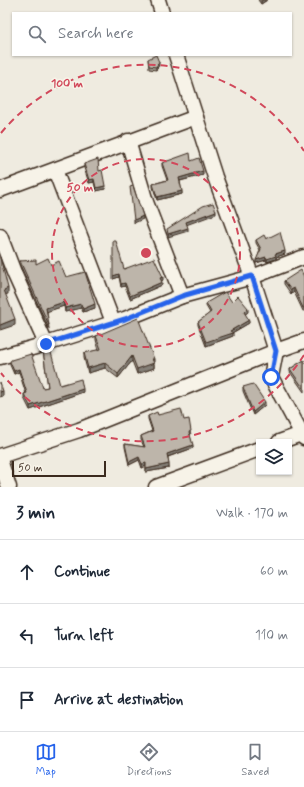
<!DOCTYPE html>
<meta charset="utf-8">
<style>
body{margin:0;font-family:Mynerve,sans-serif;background:#f2f2f3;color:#1f2937}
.controls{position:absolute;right:12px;bottom:12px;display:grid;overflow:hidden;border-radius:0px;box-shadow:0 1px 3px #0004}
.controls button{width:36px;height:36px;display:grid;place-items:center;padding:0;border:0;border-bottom:1px solid #e0e1e3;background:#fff;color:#1f2937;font:20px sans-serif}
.scale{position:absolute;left:12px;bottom:10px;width:94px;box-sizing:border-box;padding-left:4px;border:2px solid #3b2a1e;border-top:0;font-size:11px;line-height:14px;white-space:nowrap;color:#3b2a1e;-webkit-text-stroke:3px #f7f3e8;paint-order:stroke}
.stop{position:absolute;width:12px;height:12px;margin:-9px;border:3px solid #2563eb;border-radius:50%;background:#fff}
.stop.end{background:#2563eb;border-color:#fff;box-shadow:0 1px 4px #0008}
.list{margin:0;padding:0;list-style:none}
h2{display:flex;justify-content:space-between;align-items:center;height:52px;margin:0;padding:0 16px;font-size:17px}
h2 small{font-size:13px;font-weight:400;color:#747a83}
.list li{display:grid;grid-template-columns:26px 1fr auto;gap:12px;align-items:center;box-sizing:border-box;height:64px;padding:0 16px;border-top:1px solid #e0e1e3}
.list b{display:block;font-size:15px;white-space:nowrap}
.list em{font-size:13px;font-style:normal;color:#747a83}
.icon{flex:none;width:22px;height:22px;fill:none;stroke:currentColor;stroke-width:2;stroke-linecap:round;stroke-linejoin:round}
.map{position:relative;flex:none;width:304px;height:487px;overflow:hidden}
.search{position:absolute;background:#fff;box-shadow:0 1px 3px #0004;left:12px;right:12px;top:12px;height:44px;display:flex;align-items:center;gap:10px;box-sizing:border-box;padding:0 14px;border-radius:0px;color:#747a83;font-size:15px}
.sheet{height:244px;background:#fff}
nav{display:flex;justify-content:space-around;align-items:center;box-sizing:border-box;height:56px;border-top:1px solid #e0e1e3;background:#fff;font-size:11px;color:#747a83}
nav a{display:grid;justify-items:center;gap:2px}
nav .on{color:#2563eb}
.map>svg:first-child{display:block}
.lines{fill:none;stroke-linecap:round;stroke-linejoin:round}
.street-casing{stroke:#3b2a1e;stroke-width:17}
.street{stroke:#f7f3e8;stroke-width:14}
.wall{fill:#a39c92;stroke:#3b2a1e}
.shaded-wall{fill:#847f77;stroke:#3b2a1e}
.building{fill:#bdb5aa;stroke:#3b2a1e}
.route{stroke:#2563eb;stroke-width:5}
.ring{fill:none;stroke:#d1495b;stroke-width:2;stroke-dasharray:7 5}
.centre{fill:#d1495b;stroke:#f7f3e8;stroke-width:2}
.ring-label{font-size:12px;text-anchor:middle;font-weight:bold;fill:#d1495b;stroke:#f7f3e8;stroke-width:3;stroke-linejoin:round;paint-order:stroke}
</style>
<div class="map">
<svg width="304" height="487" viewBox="0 0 304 487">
<rect width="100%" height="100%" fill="#efebe0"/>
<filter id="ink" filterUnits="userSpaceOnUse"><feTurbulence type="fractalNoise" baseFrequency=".025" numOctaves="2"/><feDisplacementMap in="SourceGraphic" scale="8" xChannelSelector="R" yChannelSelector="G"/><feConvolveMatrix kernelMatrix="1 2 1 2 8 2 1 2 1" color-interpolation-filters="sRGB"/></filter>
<g filter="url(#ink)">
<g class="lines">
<g class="street-casing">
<g id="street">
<path d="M 158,0 L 162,13"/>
<path d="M 128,141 L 146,202 L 182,296"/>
<path d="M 55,170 L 113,322"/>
<path d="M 0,190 L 196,117"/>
<path d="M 0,236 L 15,275 L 46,344"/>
<path d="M 304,341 L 276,351 L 271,377 L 304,438"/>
<path d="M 0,357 L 46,344 L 125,319 L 182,296 L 252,277 L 304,257"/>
<path d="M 279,442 L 304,433"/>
<path d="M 0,456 L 79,430 L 276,351 L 252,277 L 215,177 L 176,55"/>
<path d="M 0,460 L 9,487"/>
<path d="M 156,487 L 259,449"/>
</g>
</g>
<use href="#street" class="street"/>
</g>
<g class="wall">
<path d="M 258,0 L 267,0 L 261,4 Z"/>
<path d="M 148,59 L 159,65 L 156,70 L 149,69 Z"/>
<path d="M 191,161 L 203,175 L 180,181 L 182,194 L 157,200 L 153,187 L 153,184 L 167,180 L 162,166 L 162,163 Z"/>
<path d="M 84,164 L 99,171 L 105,189 L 96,191 L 94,182 L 89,183 L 84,168 Z"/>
<path d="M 266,239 L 285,254 L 276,257 L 276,259 L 267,262 L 266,260 L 256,263 L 260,250 L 256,243 L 256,240 Z"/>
<path d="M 20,261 L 36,264 L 51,265 L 66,277 L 95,308 L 83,312 L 81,308 L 65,312 L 64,306 L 47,311 L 49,329 L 20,265 Z"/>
<path d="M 124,269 L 163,280 L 161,281 L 162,285 L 130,299 L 125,286 L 121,287 L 119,277 L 113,279 Z"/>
<path d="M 304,277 L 304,311 L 303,311 L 294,292 L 291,294 L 284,284 L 284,281 Z"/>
<path d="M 232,302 L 248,312 L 245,314 L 249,323 L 232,333 L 233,336 L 206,346 L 198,325 L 198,322 L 210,313 L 206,306 L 206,303 Z"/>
<path d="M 96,336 L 154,364 L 154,368 L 137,374 L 132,361 L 118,378 L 105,368 L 88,373 L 84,358 L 84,353 L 99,350 L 96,340 Z"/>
<path d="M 43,350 L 60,385 L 83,392 L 30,410 L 24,398 L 24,394 L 26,394 L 19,372 L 14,374 L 10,365 L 10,362 L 43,388 L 48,387 Z"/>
<path d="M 304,360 L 304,392 L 290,372 L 290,369 Z"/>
<path d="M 243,387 L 265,405 L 253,415 L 243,391 Z"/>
<path d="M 158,415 L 184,420 L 191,434 L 190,435 L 193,448 L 168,457 L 169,468 L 146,472 L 146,466 L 142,468 L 139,460 L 129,465 L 125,447 L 125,444 L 144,447 L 141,440 L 141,436 L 152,431 L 148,419 L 148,416 Z"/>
</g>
<g class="shaded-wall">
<path d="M 263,0 L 267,0 L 261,4 L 261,1 Z"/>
<path d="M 159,62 L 159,65 L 156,70 L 156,67 Z"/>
<path d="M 203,171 L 203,175 L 179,181 L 179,178 Z"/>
<path d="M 94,179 L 94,182 L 89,183 L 89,180 Z"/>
<path d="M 105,186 L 105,189 L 96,191 L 96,188 Z"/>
<path d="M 182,191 L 182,194 L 157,200 L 157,197 Z"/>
<path d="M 216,211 L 216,214 L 186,225 L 186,222 Z"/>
<path d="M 143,216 L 143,219 L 134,223 L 134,220 Z"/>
<path d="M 188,228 L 188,231 L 168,237 L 168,234 Z"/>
<path d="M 285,251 L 285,254 L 276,257 L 276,259 L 267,262 L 267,259 L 275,254 Z"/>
<path d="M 266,257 L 266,260 L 256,263 L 256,260 Z"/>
<path d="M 119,274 L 119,277 L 113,279 L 113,276 Z"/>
<path d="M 163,277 L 163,280 L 160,281 L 160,278 Z"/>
<path d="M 162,282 L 162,285 L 130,299 L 130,296 Z"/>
<path d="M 125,283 L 125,286 L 121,287 L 121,284 Z"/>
<path d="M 8,288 L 8,294 L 4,295 L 4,290 Z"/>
<path d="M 294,288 L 294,292 L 291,294 L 291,290 Z"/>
<path d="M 64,302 L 64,306 L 46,312 L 46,308 Z"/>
<path d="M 81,304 L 81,308 L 65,312 L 65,308 Z"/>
<path d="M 95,304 L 95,308 L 83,312 L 83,309 Z"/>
<path d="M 248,308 L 248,312 L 244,315 L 244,312 Z"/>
<path d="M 15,319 L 15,325 L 0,330 L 0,325 Z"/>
<path d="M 249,320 L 249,323 L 230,334 L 233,333 L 233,336 L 206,346 L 206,342 L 230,331 Z"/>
<path d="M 132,356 L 132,361 L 118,378 L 118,374 Z"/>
<path d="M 152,359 L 154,359 L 154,368 L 137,374 L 137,369 Z"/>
<path d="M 105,363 L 105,368 L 88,373 L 88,368 Z"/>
<path d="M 19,369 L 19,372 L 14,374 L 14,371 Z"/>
<path d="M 83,389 L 83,392 L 30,410 L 30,406 Z"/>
<path d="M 3,391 L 3,396 L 0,397 L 0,392 Z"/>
<path d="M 265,402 L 265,405 L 253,415 L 253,412 Z"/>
<path d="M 193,445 L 193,448 L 167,457 L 167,454 Z"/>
<path d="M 139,457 L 139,460 L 129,465 L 129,462 Z"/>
<path d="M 146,463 L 146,466 L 142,468 L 142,464 Z"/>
<path d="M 169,464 L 169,468 L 146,472 L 146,469 Z"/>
</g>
<g class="building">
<path d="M 156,55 L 159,62 L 156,67 L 149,66 L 148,59 Z"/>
<path d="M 190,153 L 191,161 L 199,158 L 203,171 L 179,178 L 182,191 L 157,197 L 153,184 L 168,180 L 162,163 Z"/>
<path d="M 98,159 L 99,171 L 102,170 L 105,186 L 96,188 L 94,179 L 89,180 L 84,164 Z"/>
<path d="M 133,186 L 143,216 L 134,220 L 130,187 Z"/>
<path d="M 213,203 L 216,211 L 186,222 L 188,228 L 168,234 L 167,229 L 203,206 Z"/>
<path d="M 280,232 L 285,251 L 275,254 L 276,256 L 267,259 L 266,257 L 256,260 L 261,249 L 256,240 L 264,235 L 266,239 Z"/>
<path d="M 113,241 L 116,241 L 124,269 L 154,258 L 163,277 L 160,278 L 162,282 L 130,296 L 125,283 L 121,284 L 119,274 L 113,276 Z"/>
<path d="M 0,257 L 8,288 L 4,290 L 15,319 L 0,325 Z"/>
<path d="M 48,258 L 51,265 L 59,261 L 66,277 L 85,272 L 95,304 L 83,309 L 81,304 L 65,308 L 64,302 L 46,308 L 49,325 L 20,261 L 36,260 L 36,264 Z"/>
<path d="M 301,270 L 304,277 L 304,308 L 303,308 L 294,288 L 291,290 L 284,281 Z"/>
<path d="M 225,292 L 232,302 L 238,296 L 248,308 L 244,312 L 249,320 L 230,331 L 233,333 L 206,342 L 198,322 L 211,312 L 206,303 Z"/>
<path d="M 138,318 L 154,359 L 152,359 L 154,363 L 137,369 L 132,356 L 118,374 L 105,363 L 88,368 L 84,353 L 101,349 L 96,336 Z"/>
<path d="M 50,349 L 60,385 L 81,379 L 83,389 L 30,406 L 24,394 L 27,393 L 19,369 L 14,371 L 10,362 L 11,360 L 31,354 L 43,388 L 48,387 L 43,350 Z"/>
<path d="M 304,360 L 304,389 L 290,369 Z"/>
<path d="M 0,382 L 3,391 L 0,392 Z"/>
<path d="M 253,384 L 265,402 L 253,412 L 243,387 Z"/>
<path d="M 181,409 L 184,420 L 189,419 L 191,431 L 189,432 L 193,445 L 167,454 L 169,464 L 146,469 L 146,463 L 142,464 L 139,457 L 129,462 L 125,444 L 145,447 L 141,436 L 153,431 L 148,416 L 157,412 L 158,415 Z"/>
</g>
</g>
<g class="lines" filter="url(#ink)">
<path class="route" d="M 46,344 L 125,319 L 182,296 L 252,276 L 276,351 L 271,377"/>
</g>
<g class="ring">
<circle cx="146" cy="253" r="94"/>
<path d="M304 355A188 188 0 0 1 1 373M1 133A188 188 0 0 1 304 151"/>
</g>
<circle cx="146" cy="253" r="6" class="centre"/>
<g class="ring-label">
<text x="67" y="87">100 m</text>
<text x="80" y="191">50 m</text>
</g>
</svg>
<div class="controls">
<button><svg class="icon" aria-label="layers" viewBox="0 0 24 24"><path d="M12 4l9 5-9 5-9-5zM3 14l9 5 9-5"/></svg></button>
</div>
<div class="scale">50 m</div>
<div class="stop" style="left:271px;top:377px"></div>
<div class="stop end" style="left:46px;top:344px"></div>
<div class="search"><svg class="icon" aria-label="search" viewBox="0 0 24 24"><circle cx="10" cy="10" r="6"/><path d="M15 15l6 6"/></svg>Search here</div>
</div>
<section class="sheet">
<h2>3 min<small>Walk · 170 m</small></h2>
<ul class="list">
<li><svg class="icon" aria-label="ahead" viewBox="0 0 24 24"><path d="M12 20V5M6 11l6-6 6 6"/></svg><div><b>Continue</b></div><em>60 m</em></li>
<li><svg class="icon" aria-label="left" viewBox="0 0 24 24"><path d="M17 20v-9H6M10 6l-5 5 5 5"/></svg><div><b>Turn left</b></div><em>110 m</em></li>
<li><svg class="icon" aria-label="arrive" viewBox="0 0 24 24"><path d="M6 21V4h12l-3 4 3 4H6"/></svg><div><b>Arrive at destination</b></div></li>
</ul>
</section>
<nav>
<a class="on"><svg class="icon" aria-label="map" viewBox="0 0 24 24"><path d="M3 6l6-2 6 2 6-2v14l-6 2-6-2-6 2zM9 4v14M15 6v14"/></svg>Map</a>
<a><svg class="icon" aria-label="directions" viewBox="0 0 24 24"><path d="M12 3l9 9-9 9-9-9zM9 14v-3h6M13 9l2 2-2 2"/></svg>Directions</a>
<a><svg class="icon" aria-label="saved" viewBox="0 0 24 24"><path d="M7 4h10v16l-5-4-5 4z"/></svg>Saved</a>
</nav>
